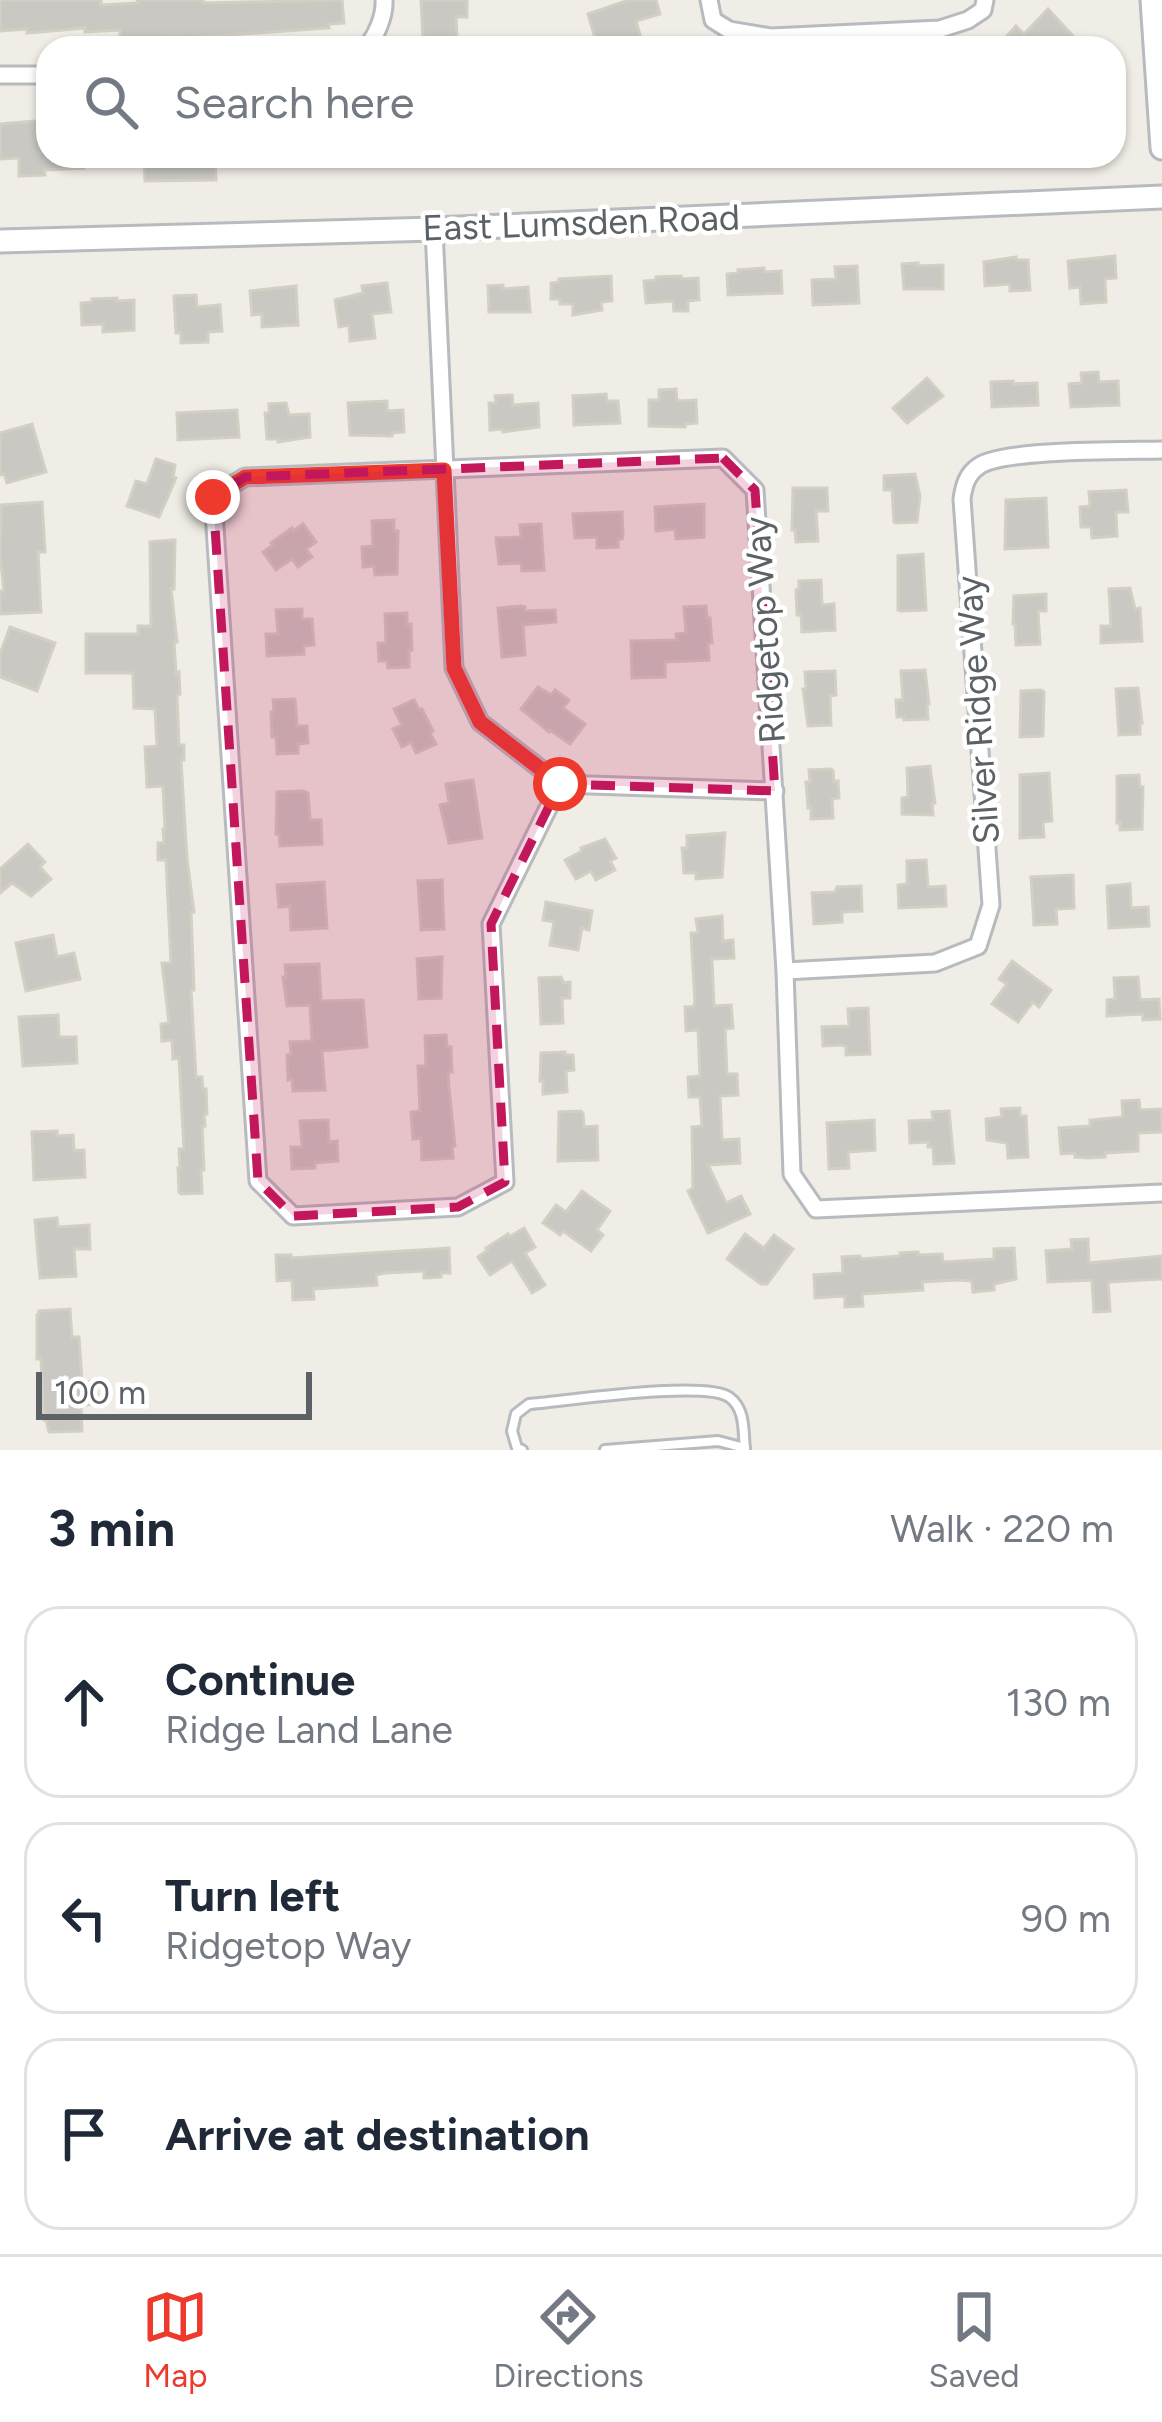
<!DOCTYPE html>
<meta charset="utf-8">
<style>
body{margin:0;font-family:Figtree,sans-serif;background:#f6f6f7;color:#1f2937}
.scale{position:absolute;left:36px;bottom:30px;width:276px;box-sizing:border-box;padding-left:12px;border:6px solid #5c6166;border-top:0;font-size:33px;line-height:42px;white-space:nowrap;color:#5c6166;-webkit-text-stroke:9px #fff;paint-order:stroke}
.stop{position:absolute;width:36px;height:36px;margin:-27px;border:9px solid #ed3a2d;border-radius:50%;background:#fff}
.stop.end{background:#ed3a2d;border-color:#fff;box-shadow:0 3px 12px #0008}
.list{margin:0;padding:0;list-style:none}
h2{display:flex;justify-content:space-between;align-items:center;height:156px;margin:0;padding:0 48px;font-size:51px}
h2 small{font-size:39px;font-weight:400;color:#747a83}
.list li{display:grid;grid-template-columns:78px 1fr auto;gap:36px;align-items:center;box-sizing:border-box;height:192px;margin:0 24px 24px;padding:0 24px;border:3px solid #e0e1e3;border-radius:36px}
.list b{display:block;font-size:45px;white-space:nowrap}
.list p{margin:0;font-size:39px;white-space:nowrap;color:#747a83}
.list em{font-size:39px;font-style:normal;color:#747a83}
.icon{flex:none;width:66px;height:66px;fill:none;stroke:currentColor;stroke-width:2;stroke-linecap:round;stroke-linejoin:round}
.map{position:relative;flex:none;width:1162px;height:1450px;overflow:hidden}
.search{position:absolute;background:#fff;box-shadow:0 3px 9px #0004;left:36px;right:36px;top:36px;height:132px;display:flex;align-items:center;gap:30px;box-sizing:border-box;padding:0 42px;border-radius:36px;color:#747a83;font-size:45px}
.sheet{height:804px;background:#fff}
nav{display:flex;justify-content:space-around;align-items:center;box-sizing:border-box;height:168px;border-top:3px solid #e0e1e3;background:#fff;font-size:33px;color:#747a83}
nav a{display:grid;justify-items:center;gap:6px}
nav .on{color:#ed3a2d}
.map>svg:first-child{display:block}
.building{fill:#cac8c2;stroke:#d4cfc3;stroke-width:3}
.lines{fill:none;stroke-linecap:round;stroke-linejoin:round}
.service-casing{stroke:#b7babf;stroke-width:14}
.minor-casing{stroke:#b7babf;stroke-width:21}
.tertiary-casing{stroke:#b7babf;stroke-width:27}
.service{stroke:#fff;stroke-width:8}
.minor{stroke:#fff;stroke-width:15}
.tertiary{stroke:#fff;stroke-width:21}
.route{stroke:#ed3a2d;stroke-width:15}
.marked{fill:#c2185b;fill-opacity:0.2;stroke:#c2185b;stroke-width:9;stroke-dasharray:24 15;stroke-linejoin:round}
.labels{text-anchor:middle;stroke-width:9;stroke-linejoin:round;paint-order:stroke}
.street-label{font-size:36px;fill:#5c6166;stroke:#fff}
</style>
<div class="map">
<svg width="1162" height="1450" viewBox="0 0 1162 1450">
<rect width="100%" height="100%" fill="#efede5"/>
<g class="building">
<path d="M 0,0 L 101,0 L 101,5 L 138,3 L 137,0 L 203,0 L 203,3 L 342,0 L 344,23 L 328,24 L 329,28 L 198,37 L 198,40 L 180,41 L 180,37 L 120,38 L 120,30 L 85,32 L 85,28 L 27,33 L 27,29 L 0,31 Z"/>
<path d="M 421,0 L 467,0 L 467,17 L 456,17 L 457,37 L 423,39 Z"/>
<path d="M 629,0 L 656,0 L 660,14 L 636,21 L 644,48 L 598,48 L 588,14 Z"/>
<path d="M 1048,9 L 1074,37 L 1064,48 L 996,48 L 1016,26 L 1024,34 Z"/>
<path d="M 48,120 L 48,156 L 84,156 L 84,168 L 44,170 L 45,175 L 19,176 L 19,158 L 0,159 L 0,124 Z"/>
<path d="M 144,156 L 215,156 L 216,180 L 145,181 Z"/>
<path d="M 1115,256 L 1116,278 L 1105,279 L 1106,302 L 1081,304 L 1080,287 L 1070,288 L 1068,261 Z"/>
<path d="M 1016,257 L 1016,260 L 1028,260 L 1030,290 L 1010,291 L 1010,284 L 985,286 L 984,262 Z"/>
<path d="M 918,263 L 918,266 L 943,265 L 943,289 L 904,289 L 902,264 Z"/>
<path d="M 857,266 L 859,303 L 813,305 L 812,280 L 836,279 L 835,267 Z"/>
<path d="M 764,268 L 764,272 L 781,271 L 782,293 L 728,295 L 727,274 L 738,273 L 738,270 Z"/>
<path d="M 611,276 L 612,301 L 601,302 L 602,310 L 573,315 L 573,304 L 560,304 L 560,299 L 551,299 L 551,283 L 559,282 L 559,279 Z"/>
<path d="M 681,276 L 681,279 L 698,278 L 699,300 L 688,301 L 688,311 L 674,311 L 673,301 L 646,303 L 644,281 L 656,280 L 656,277 Z"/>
<path d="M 387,283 L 391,312 L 372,314 L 375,338 L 350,341 L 349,325 L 339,327 L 335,300 L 363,293 L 362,286 Z"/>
<path d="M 503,285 L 503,289 L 528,287 L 530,312 L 489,312 L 488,286 Z"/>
<path d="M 296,286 L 298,325 L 262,327 L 262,314 L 252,315 L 250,291 Z"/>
<path d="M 196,295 L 197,307 L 220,305 L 222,331 L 208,332 L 208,342 L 181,343 L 181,333 L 176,333 L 174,296 Z"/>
<path d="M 117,298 L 117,301 L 134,300 L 134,330 L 103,332 L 103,324 L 82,325 L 81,303 L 92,302 L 92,299 Z"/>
<path d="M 1098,372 L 1099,382 L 1118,381 L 1119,405 L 1071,407 L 1069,384 L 1082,383 L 1081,373 Z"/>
<path d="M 927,378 L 943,396 L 907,423 L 893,408 Z"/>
<path d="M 1013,381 L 1013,384 L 1037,383 L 1038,405 L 992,407 L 991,382 Z"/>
<path d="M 676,389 L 677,401 L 696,400 L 697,423 L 685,424 L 685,427 L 649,426 L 649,400 L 659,400 L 659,390 Z"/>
<path d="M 606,394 L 607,401 L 618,401 L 620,423 L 574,425 L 573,396 Z"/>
<path d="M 512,395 L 513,405 L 538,403 L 539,427 L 503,432 L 502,429 L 490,430 L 489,403 L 496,403 L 495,396 Z"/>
<path d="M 387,401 L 387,411 L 403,410 L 404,432 L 392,433 L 392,436 L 350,435 L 348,403 Z"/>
<path d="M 286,403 L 289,415 L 309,414 L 310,437 L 278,442 L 278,439 L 267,439 L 265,413 L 269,413 L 269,404 Z"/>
<path d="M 237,410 L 239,437 L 178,440 L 177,413 Z"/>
<path d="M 32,424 L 46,472 L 7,483 L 4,474 L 0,475 L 0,433 Z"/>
<path d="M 156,459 L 175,465 L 173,477 L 176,478 L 159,517 L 127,506 L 136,481 L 147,484 Z"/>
<path d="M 915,474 L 920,496 L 917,522 L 896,523 L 894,522 L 892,490 L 884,490 L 884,476 Z"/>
<path d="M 793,488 L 827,488 L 828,511 L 816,511 L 818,541 L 796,542 L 795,530 L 792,530 Z"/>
<path d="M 1126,490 L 1128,512 L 1116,512 L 1117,536 L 1092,538 L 1091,527 L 1081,527 L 1080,507 L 1090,506 L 1089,492 Z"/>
<path d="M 1046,498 L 1048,547 L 1005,549 L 1006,500 Z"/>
<path d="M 42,502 L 45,552 L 38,552 L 41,612 L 0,614 L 0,591 L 4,591 L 0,554 L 1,505 Z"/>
<path d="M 704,504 L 704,537 L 676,539 L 675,529 L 656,531 L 655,507 Z"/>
<path d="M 622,512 L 623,535 L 622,539 L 618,539 L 618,547 L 597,548 L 597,537 L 575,538 L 573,514 Z"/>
<path d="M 394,520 L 394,531 L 398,531 L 397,574 L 375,575 L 374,566 L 363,567 L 362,547 L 373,546 L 372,521 Z"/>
<path d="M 303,524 L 316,542 L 306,549 L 312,557 L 298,567 L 292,559 L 276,570 L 263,552 L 273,545 L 271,543 L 292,528 L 293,531 Z"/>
<path d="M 541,524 L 544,570 L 522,571 L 521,563 L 499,564 L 496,538 L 521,537 L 520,525 Z"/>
<path d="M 175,540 L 174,589 L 171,589 L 177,642 L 174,642 L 176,673 L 179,672 L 180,694 L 177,695 L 179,745 L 184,745 L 184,760 L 181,760 L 187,859 L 194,912 L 191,912 L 194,990 L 191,990 L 196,1077 L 202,1077 L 203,1089 L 206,1089 L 207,1114 L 204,1114 L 205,1126 L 202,1126 L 204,1170 L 201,1170 L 202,1193 L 181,1194 L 179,1192 L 178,1168 L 180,1168 L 179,1149 L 184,1149 L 179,1058 L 173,1059 L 172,1040 L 162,1041 L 161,1024 L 169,1023 L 162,963 L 171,963 L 166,860 L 158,860 L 158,843 L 164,843 L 163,829 L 165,829 L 163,786 L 147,787 L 145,747 L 157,746 L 155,709 L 134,708 L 133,673 L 86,673 L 86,634 L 138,634 L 138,626 L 151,626 L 150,542 Z"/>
<path d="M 923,554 L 926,610 L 901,611 L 898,610 L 898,556 Z"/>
<path d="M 821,580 L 822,605 L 834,604 L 835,630 L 802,632 L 801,615 L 797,615 L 796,590 L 799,589 L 799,581 Z"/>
<path d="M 1130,588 L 1135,609 L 1140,608 L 1142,641 L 1101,643 L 1101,626 L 1111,626 L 1109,589 Z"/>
<path d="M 1046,594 L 1046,611 L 1038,611 L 1040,644 L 1016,645 L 1015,624 L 1013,624 L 1014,596 Z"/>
<path d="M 521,606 L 525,607 L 525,611 L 555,610 L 556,622 L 523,625 L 525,655 L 502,657 L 498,608 Z"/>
<path d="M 706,606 L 707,618 L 710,618 L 712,643 L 708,643 L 709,660 L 665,662 L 665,677 L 632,678 L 631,641 L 677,640 L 676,634 L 686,633 L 684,607 Z"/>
<path d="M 302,609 L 302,619 L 312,619 L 314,645 L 304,646 L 304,654 L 267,656 L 266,634 L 278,634 L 276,610 Z"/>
<path d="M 407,613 L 407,625 L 411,624 L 412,650 L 409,650 L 409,667 L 388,668 L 387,661 L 379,661 L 378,643 L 386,643 L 385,614 Z"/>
<path d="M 10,627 L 55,643 L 37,691 L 0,677 L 0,654 Z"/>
<path d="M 925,670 L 929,704 L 927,704 L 928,719 L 904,720 L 904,717 L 897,717 L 896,700 L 903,700 L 901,671 Z"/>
<path d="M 835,671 L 836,695 L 830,696 L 831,725 L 808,726 L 803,689 L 806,689 L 805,672 Z"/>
<path d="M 538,687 L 551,695 L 555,690 L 569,700 L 563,708 L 585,724 L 570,744 L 550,730 L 549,732 L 521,709 Z"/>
<path d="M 1138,688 L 1142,723 L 1140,723 L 1140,734 L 1119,735 L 1116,689 Z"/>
<path d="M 1041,690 L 1044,692 L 1043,736 L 1020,737 L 1021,691 Z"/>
<path d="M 295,699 L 297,726 L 307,726 L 308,743 L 298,744 L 298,753 L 277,754 L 276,737 L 272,737 L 271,712 L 274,712 L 273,700 Z"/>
<path d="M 414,700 L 419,710 L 422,709 L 433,731 L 430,733 L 436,744 L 416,753 L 411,742 L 402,747 L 393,729 L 402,725 L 394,709 Z"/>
<path d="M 930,766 L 935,803 L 932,803 L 933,815 L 902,814 L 902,798 L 908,797 L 907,768 Z"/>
<path d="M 831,769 L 833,771 L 834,782 L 838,781 L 839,798 L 832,799 L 833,818 L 811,819 L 811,807 L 808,808 L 806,782 L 810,782 L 809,770 Z"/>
<path d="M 1049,773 L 1052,821 L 1043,822 L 1044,837 L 1020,838 L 1020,775 Z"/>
<path d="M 1139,775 L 1140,787 L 1143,787 L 1142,829 L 1120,830 L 1120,822 L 1117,823 L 1117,776 Z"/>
<path d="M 473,780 L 482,838 L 449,843 L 440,805 L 449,803 L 446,784 Z"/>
<path d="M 303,791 L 308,793 L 310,820 L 321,820 L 322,844 L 280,846 L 279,834 L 276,834 L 277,792 Z"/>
<path d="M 725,833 L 722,877 L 696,879 L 696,873 L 684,873 L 682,848 L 687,848 L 687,836 Z"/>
<path d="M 605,839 L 616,858 L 610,861 L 615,870 L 596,880 L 591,871 L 576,879 L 565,860 L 582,851 L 581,848 Z"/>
<path d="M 28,844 L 45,862 L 40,867 L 51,879 L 31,896 L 12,883 L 0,893 L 0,869 Z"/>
<path d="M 926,860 L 928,887 L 945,886 L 946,906 L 899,908 L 898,885 L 907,884 L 907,861 Z"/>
<path d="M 1073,875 L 1074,908 L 1056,909 L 1057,924 L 1034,925 L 1031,877 Z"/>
<path d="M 442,880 L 444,929 L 421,930 L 418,881 Z"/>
<path d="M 324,882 L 327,928 L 291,930 L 290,906 L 279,907 L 277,885 Z"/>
<path d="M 1130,884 L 1131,908 L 1148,907 L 1149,926 L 1109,928 L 1107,886 Z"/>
<path d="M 861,886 L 862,911 L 842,912 L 842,922 L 814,924 L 812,893 L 835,892 L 837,887 Z"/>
<path d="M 546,902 L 592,911 L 589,930 L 582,928 L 578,950 L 550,945 L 554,922 L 543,920 Z"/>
<path d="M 722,916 L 723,941 L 733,940 L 734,958 L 712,959 L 714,1006 L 731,1005 L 733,1028 L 725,1029 L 727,1074 L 737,1074 L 738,1095 L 720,1096 L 722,1140 L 739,1139 L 740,1163 L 708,1165 L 726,1203 L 741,1196 L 750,1214 L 708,1233 L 688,1191 L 693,1188 L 692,1127 L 702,1126 L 700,1097 L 689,1097 L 688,1077 L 700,1076 L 698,1030 L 686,1031 L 685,1007 L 693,1007 L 695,1002 L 691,933 L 698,933 L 696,919 Z"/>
<path d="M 53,935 L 57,957 L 74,953 L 80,979 L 26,991 L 16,943 Z"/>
<path d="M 442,957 L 441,998 L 419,999 L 417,959 Z"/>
<path d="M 1012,961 L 1051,990 L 1039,1007 L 1033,1002 L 1018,1022 L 992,1004 L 1007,984 L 999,979 Z"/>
<path d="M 319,964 L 321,1001 L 363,1000 L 367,1047 L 322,1051 L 325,1090 L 293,1091 L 292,1079 L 288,1080 L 287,1055 L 291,1054 L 290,1042 L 312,1041 L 310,1005 L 287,1006 L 283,977 L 286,977 L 285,965 Z"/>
<path d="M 561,977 L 564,983 L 570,982 L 570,998 L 562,998 L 563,1023 L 541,1024 L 539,978 Z"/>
<path d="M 1138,977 L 1140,1000 L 1159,999 L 1160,1019 L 1143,1020 L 1143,1014 L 1107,1016 L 1107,1000 L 1115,999 L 1114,978 Z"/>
<path d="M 868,1008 L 870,1054 L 846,1055 L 846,1047 L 842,1045 L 823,1046 L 822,1027 L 849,1026 L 848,1009 Z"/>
<path d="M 58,1015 L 59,1037 L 76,1037 L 77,1063 L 23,1066 L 19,1017 Z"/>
<path d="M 446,1035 L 447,1047 L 451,1047 L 452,1072 L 448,1072 L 449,1089 L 455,1146 L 452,1147 L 453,1158 L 422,1160 L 421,1138 L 413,1139 L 411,1112 L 420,1111 L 418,1066 L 426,1066 L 425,1036 Z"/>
<path d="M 565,1052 L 565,1055 L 573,1055 L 574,1070 L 566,1071 L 567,1092 L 543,1094 L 543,1080 L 540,1081 L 541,1053 Z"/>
<path d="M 1139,1100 L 1140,1110 L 1161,1109 L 1162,1132 L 1138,1133 L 1138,1151 L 1105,1153 L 1105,1157 L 1088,1158 L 1075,1157 L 1075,1153 L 1061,1154 L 1059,1128 L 1090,1126 L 1090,1120 L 1123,1117 L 1122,1101 Z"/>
<path d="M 1020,1108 L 1020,1116 L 1026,1116 L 1028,1157 L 1008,1158 L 1007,1143 L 987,1140 L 986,1119 L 1002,1117 L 1001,1109 Z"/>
<path d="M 581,1111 L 583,1113 L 584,1127 L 597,1126 L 598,1160 L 558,1161 L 559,1112 Z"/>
<path d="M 949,1111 L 954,1163 L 934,1164 L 933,1147 L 928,1147 L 928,1142 L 910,1143 L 909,1121 L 933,1120 L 932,1112 Z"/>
<path d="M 328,1120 L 329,1142 L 337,1141 L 338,1161 L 315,1163 L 315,1168 L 292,1169 L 291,1147 L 302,1147 L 300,1121 Z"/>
<path d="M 874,1120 L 875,1150 L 848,1152 L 849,1168 L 829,1169 L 827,1123 Z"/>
<path d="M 57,1131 L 57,1136 L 73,1135 L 74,1151 L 84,1150 L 85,1177 L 34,1180 L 32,1132 Z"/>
<path d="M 582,1191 L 610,1211 L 597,1230 L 603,1235 L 591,1251 L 563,1231 L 560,1235 L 543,1223 L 556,1205 L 566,1212 Z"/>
<path d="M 57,1218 L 58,1227 L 89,1225 L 90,1249 L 74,1249 L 76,1276 L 40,1278 L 35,1220 Z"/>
<path d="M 524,1228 L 535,1247 L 525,1253 L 545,1285 L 532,1293 L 512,1261 L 490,1275 L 478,1257 L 488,1250 L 486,1248 L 508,1234 L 509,1237 Z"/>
<path d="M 745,1234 L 764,1248 L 774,1235 L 793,1249 L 767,1284 L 761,1284 L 727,1259 Z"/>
<path d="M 1088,1239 L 1089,1263 L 1162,1256 L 1162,1279 L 1108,1282 L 1110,1311 L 1094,1312 L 1092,1280 L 1048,1282 L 1046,1251 L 1072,1249 L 1071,1240 Z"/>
<path d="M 449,1248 L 450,1273 L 441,1273 L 441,1277 L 424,1278 L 424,1271 L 385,1273 L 376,1275 L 377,1285 L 313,1289 L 314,1299 L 293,1300 L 292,1280 L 277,1281 L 276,1255 L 291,1255 L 291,1258 Z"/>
<path d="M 1014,1248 L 1016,1279 L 994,1284 L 994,1290 L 973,1292 L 972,1281 L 958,1280 L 922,1282 L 923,1290 L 862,1294 L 863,1306 L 845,1307 L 845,1296 L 815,1298 L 814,1275 L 843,1273 L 842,1257 L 860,1256 L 861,1259 L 900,1256 L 900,1253 L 918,1252 L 918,1255 L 942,1254 L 943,1262 L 994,1259 L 994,1249 Z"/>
<path d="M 70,1309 L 72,1337 L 79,1337 L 82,1382 L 96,1381 L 98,1404 L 81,1405 L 82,1431 L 49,1432 L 46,1420 L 44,1420 L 41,1359 L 37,1359 L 37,1315 L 39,1314 L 39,1311 Z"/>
</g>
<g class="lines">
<g class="service-casing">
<g id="service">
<path d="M 522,1450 L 517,1448 L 512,1431 L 516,1414 L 529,1404 C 566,1401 704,1380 729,1397 C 746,1409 743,1432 745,1450"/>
<path d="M 605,1450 L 718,1441 L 745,1448"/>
</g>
</g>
<g class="minor-casing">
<g id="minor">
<path d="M 709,0 L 713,20 L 729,30 L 771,37 L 940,29 L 968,20 L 983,10 L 985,0"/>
<path d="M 365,48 C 376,38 385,15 384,0"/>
<path d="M 0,75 L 48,75"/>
<path d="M 434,229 L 454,668 L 480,722 L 560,784"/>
<path d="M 560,784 L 491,924 L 505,1182 L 458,1207 L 293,1216 L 258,1181 L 213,497 L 245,477 L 723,458 L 755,490 L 785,971 L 792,1174 L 816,1209 L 1162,1193"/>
<path d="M 560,784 L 775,791"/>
<path d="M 785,971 L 935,963 L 978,946 L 991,905 L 962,499 C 964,485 967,474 979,466 C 1003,449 1126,451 1162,450"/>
</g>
</g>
<g class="tertiary-casing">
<g id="tertiary">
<path d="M 1152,0 L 1162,148"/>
<path d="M 0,241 L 434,229 L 1162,197"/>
</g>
</g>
<use href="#service" class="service"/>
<use href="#minor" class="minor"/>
<use href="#tertiary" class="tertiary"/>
</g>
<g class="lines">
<path class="route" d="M 213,497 L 245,477 L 444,470 L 454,668 L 480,722 L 560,784"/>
</g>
<path class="marked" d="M 723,458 L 755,490 L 775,791 L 560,784 L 491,924 L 505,1182 L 458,1207 L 293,1216 L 258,1181 L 213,497 L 245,477 Z"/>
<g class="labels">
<g class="street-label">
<text transform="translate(581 222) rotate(-2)" y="13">East Lumsden Road</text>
<text transform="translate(764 630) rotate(-94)" y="13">Ridgetop Way</text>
<text transform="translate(977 710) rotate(-94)" y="13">Silver Ridge Way</text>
</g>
</g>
</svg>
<div class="scale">100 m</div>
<div class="stop" style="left:560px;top:784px"></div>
<div class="stop end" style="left:213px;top:497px"></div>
<div class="search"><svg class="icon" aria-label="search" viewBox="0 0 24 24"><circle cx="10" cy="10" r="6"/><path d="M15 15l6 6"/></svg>Search here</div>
</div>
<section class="sheet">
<h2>3 min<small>Walk · 220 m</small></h2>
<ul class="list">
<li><svg class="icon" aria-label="ahead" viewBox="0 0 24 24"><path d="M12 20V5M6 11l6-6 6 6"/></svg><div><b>Continue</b><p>Ridge Land Lane</p></div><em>130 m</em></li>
<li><svg class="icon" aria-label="left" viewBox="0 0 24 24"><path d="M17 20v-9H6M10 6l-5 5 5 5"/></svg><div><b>Turn left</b><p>Ridgetop Way</p></div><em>90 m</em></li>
<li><svg class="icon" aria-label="arrive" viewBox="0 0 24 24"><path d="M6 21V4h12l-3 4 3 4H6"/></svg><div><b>Arrive at destination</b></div></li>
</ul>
</section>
<nav>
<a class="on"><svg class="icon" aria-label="map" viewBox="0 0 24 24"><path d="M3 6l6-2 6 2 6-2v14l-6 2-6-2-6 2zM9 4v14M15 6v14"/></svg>Map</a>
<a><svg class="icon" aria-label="directions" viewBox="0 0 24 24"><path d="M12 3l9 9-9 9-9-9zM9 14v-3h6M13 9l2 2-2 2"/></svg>Directions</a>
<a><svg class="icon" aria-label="saved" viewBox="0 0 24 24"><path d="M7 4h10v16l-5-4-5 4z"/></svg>Saved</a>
</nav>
